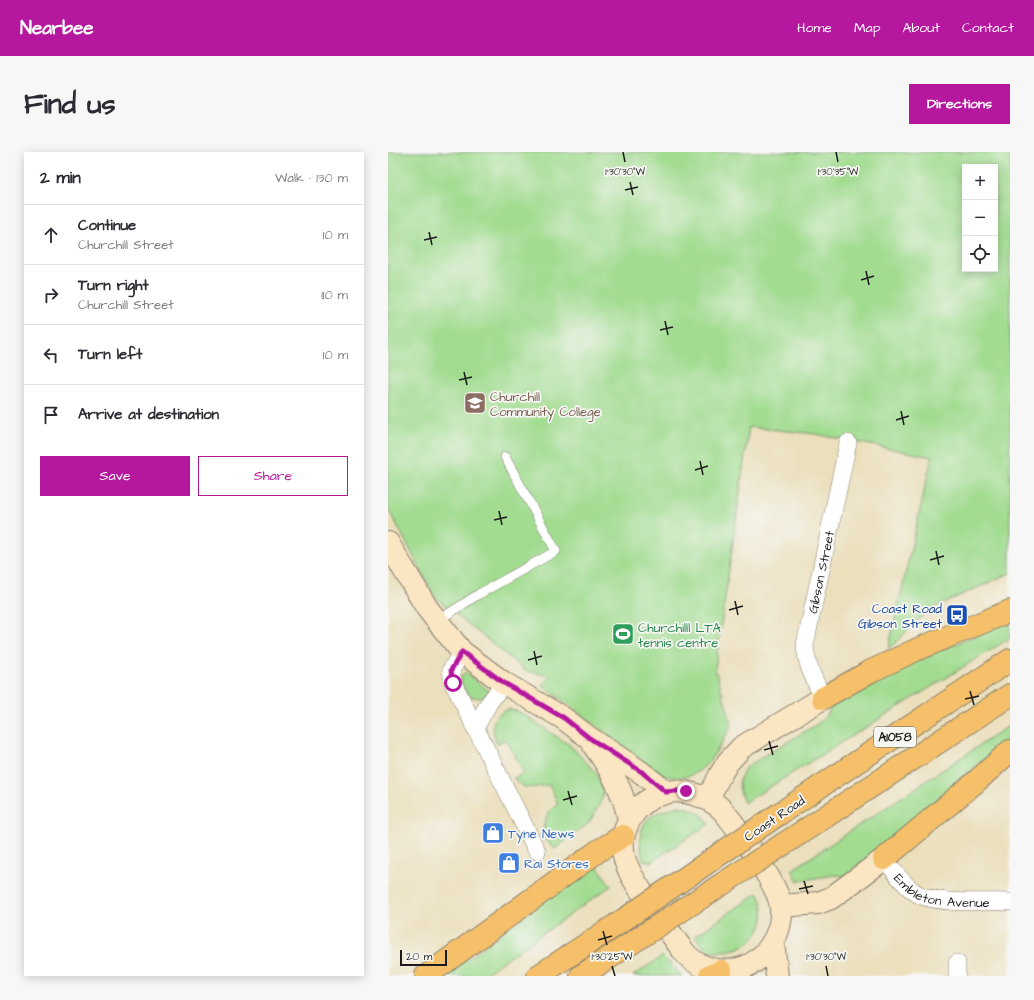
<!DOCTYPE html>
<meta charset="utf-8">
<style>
body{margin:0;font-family:"Architects Daughter",sans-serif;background:#f7f7f7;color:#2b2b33}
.controls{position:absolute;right:12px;top:12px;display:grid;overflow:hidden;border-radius:0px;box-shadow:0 2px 10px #0003}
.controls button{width:36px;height:36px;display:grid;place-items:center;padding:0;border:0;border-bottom:1px solid #e1e1e2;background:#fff;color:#2b2b33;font:20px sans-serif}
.scale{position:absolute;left:12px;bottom:10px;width:47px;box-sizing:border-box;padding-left:4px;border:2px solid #1c1c1c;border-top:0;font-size:11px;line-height:14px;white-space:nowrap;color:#1c1c1c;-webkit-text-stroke:3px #f6f6f2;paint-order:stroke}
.stop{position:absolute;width:12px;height:12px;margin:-9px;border:3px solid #b5179e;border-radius:50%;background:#fff}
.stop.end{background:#b5179e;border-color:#fff;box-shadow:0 1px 4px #0008}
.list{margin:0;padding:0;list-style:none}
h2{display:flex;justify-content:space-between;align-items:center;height:52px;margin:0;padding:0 16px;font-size:17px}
h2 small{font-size:13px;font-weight:400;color:#7c7c81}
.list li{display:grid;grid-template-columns:26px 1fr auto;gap:12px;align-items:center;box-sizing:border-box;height:60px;padding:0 16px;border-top:1px solid #e1e1e2}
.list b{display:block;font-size:15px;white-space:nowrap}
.list p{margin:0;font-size:13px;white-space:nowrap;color:#7c7c81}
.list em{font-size:13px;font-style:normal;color:#7c7c81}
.actions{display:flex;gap:8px;padding:12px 16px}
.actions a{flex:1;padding:9px 0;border:1px solid #b5179e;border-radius:0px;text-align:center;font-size:14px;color:#b5179e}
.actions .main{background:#b5179e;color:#fff}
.icon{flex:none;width:22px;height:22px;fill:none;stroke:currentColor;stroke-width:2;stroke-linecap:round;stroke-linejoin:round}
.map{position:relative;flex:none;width:622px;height:824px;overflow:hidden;border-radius:0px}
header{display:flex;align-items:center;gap:24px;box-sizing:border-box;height:56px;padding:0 20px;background:#b5179e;color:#fff}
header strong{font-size:19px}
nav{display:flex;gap:22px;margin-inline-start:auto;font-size:14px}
.intro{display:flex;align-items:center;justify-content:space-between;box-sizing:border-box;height:96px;padding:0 24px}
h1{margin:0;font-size:28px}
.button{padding:10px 18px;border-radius:0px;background:#b5179e;color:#fff;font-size:14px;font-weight:700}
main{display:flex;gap:24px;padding:0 24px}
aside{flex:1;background:#fff;border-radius:0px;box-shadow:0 2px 10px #0003}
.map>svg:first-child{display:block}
.green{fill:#a1dc90;stroke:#5e7c56;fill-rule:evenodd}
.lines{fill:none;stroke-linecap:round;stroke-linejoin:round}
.lane-casing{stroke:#847e6c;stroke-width:10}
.street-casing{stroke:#847e6c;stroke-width:18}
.secondary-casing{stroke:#847e6c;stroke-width:24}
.highway-casing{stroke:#847e6c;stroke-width:24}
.lane{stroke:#fff;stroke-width:9}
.street{stroke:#fff;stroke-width:17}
.secondary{stroke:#fbe6c4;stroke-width:22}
.highway{stroke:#f6c06b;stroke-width:22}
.highway-bridge-casing{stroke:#847e6c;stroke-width:24;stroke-linecap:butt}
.highway-bridge{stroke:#f6c06b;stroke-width:22}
.route{stroke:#b5179e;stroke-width:5}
.ticks{fill:none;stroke:#1c1c1c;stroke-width:1.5}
.labels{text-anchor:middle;stroke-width:3.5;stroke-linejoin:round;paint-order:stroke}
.shield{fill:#f6f6f2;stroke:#5d5d5c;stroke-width:1}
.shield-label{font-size:12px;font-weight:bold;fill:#1c1c1c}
.education-label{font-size:13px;fill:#785e54;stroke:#f6f6f2;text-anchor:start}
.street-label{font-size:13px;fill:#1c1c1c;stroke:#f6f6f2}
.transit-label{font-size:13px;fill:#164399;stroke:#f6f6f2;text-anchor:end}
.leisure-label{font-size:13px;fill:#27864d;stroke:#f6f6f2;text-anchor:start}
.shop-label{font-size:13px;fill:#366cbe;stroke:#f6f6f2;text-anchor:start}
.ticks-label{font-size:10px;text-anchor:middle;fill:#1c1c1c;stroke:#f6f6f2;stroke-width:3.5;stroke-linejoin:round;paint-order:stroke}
</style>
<header>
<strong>Nearbee</strong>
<nav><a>Home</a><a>Map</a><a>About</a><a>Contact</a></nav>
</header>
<div class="intro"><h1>Find us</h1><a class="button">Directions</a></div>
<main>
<aside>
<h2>2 min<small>Walk · 130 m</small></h2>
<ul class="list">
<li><svg class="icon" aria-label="ahead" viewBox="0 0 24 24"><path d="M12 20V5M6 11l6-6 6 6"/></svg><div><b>Continue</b><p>Churchill Street</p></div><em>10 m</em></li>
<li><svg class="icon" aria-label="right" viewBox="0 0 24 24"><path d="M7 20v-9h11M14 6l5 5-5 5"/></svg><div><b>Turn right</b><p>Churchill Street</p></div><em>110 m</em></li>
<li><svg class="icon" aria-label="left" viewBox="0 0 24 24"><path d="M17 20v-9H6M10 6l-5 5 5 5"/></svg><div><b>Turn left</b></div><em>10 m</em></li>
<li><svg class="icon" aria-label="arrive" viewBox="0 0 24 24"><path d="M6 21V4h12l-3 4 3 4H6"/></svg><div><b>Arrive at destination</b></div></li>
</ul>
<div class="actions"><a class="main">Save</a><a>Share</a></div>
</aside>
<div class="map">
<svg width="622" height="824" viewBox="0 0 622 824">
<rect width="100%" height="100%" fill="#f6f6f2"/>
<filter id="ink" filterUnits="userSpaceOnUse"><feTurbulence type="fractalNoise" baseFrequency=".025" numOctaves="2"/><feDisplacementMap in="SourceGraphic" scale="8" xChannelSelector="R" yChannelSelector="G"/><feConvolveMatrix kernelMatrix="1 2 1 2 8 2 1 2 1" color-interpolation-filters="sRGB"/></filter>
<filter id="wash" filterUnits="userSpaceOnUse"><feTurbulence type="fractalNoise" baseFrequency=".012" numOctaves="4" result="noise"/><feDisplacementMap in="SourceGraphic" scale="16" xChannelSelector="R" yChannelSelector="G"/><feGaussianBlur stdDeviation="0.9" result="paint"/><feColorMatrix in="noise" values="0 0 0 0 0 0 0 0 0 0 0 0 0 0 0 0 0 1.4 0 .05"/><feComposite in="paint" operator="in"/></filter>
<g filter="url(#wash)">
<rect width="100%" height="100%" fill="#ebdfbc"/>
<g class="green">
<path d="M 0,0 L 622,0 L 622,421 L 540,458 L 500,498 L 544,305 L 427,282 L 361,275 L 327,517 L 344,573 C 327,602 312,637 272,622 L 154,533 L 162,524 L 138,519 L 47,445 L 0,356 ZM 577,15 L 607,15 L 607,117 L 577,117 Z"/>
<path d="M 622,469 L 622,486 L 356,651 C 350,635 349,630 358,615 L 429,572 C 438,565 443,560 445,548 L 489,525 Z"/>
<path d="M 77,520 L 101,539 L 100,542 L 93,546 L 83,545 L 74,534 L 73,524 Z"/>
<path d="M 121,557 L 132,560 L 183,594 L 209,622 L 215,639 L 214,647 L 201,671 L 167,697 L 158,689 L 155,677 L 157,668 L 162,658 L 170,652 L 161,633 C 146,635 136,640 126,626 L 136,621 L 118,587 L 109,592 C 103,575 102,564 121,557 Z"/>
<path d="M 622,573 L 622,585 L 457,724 L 446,723 L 410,729 L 404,718 Z"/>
<path d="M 291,654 C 304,657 315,660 321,672 L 263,710 L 255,708 C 252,696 250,678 259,668 C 266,660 282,657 291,654 Z"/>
<path d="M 207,711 L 223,734 L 94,824 L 57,824 Z"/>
<path d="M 370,741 C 378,753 377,774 367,785 C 359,794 346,799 334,799 C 330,800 325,801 322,799 C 315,796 311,790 307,784 Z"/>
<path d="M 275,804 L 294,824 L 245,824 Z"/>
</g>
</g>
<g filter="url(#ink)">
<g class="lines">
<g class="lane-casing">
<path id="lane" d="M 49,469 L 91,442 L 168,399 L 117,305"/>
</g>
<g class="street-casing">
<g id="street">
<path d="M 74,500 L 63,518 L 65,531 L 149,699"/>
<path id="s1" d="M 435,546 C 427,529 418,513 417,493 L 460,291"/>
<path d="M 87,576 L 101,551 L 116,531"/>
<path id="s2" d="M 496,707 C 506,718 515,733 528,741 C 547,753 598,749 622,750"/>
<path d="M 569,824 L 569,811"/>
</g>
</g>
<g class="secondary-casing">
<g id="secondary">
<path d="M 0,391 L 39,456 L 74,500 L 116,531 L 175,566 L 200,585 L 254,621 L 278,640"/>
<path d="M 206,594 C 223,617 236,640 241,668"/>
<path d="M 287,639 C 303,640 317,644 330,654 C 344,666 388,732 392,750 C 398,780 376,814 345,818 C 326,820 309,815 296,800 C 285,785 275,770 264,755 C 245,727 221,698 244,664 C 255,648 269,642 287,639 Z"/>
<path d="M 320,647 L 332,623 L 340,610 L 354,595 L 435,546"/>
<path d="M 393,754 L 430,751 L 443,746 L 496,707"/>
<path d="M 385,790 L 389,824"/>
</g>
</g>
<g class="highway-casing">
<g id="highway">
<path d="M 435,546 L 481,520 L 530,497 L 622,459"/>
<path d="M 391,662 L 622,508"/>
<path d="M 411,682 L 622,543"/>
<path d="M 496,707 L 591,627 L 622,599"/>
<path d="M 38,824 L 210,699 L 235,684"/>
<path d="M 150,824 L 228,773"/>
<path d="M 193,824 L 242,792"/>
<path d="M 322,824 L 333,819"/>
</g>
</g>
<use href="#lane" class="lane"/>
<use href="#street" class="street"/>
<use href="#secondary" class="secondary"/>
<use href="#highway" class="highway"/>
<g class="highway-bridge-casing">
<g id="highway-bridge">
<path d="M 228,773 L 391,662"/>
<path d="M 242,792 L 411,682"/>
</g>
</g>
<use href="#highway-bridge" class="highway-bridge"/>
</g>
</g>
<g class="lines" filter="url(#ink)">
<path class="route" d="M 65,531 L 63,518 L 74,500 L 116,531 L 176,566 L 200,585 L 254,620 L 278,640 L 287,639 L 298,639"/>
</g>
<path class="ticks" d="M 235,0 L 237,10M 448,0 L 450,10M 242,30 L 245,43M 237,38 L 250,35M 41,80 L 44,93M 36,88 L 49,85M 478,119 L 481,133M 473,128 L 486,124M 277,169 L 280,183M 272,178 L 285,175M 76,220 L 79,233M 71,228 L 84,225M 513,259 L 516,273M 508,268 L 521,264M 312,309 L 315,323M 307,318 L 320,314M 111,359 L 114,373M 106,368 L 119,365M 548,399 L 551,413M 542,408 L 556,404M 347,449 L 350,463M 341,458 L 355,454M 146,499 L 149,513M 140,508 L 154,504M 582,539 L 586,553M 577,547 L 591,544M 381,589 L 385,603M 376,598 L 390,594M 180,639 L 184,653M 175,648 L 189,644M 416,729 L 420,742M 411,737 L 425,734M 215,779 L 219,793M 210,788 L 224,784M 224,814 L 227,824M 438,814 L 440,824"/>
<defs>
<g id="school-square" transform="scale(1.15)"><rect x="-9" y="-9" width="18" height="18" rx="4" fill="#8d6e63" stroke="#f6f6f2"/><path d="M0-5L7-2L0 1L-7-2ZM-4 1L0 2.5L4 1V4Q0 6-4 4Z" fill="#fff"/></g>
<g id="bus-square" transform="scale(1.15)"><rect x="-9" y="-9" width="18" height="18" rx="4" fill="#1a4fb4" stroke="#f6f6f2"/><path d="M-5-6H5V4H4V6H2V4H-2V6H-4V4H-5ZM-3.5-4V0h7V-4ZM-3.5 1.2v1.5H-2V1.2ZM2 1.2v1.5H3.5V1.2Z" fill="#fff"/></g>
<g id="stadium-square" transform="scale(1.15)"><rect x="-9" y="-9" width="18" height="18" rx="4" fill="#2e9e5b" stroke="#f6f6f2"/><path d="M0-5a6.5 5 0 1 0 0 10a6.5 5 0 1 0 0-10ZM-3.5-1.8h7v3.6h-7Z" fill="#fff"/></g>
<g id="shop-square" transform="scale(1.15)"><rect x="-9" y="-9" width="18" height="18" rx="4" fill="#3f7fe0" stroke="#f6f6f2"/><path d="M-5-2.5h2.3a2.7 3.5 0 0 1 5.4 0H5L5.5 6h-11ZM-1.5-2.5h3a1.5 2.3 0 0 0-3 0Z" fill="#fff"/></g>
</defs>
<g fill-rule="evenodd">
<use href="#school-square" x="87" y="251"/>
<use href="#bus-square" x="569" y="463"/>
<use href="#stadium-square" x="235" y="482"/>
<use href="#shop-square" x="105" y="681"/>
<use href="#shop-square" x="121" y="711"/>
</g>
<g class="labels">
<rect class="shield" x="486" y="575" width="42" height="20" rx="3"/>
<g class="shield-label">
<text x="507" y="589">A1058</text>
</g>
<g class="education-label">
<text x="102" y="249">Churchill<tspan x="102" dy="15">Community College</tspan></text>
</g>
<g class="street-label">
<text dy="5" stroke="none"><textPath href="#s1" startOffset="131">Gibson Street</textPath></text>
<text transform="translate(386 666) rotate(-34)" y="5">Coast Road</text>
<text dy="5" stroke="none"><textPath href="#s2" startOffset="71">Embleton Avenue</textPath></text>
</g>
<g class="transit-label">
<text x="554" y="461">Coast Road<tspan x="554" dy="15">Gibson Street</tspan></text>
</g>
<g class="leisure-label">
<text x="250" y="480">Churchilll LTA<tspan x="250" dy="15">tennis centre</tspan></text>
</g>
<g class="shop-label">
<text x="120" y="686">Tyne News</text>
<text x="136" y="716">Rai Stores</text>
</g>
</g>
<g class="ticks-label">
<text x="450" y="23">1°30'35"W</text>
<text x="237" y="23">1°30'30"W</text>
<text x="224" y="808">1°30'25"W</text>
<text x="438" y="808">1°30'30"W</text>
</g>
</svg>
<div class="controls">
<button>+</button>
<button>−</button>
<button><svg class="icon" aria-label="locate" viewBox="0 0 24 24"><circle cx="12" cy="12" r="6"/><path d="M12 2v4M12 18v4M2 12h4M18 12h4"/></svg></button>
</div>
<div class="scale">20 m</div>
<div class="stop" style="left:65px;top:531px"></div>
<div class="stop end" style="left:298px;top:639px"></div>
</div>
</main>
